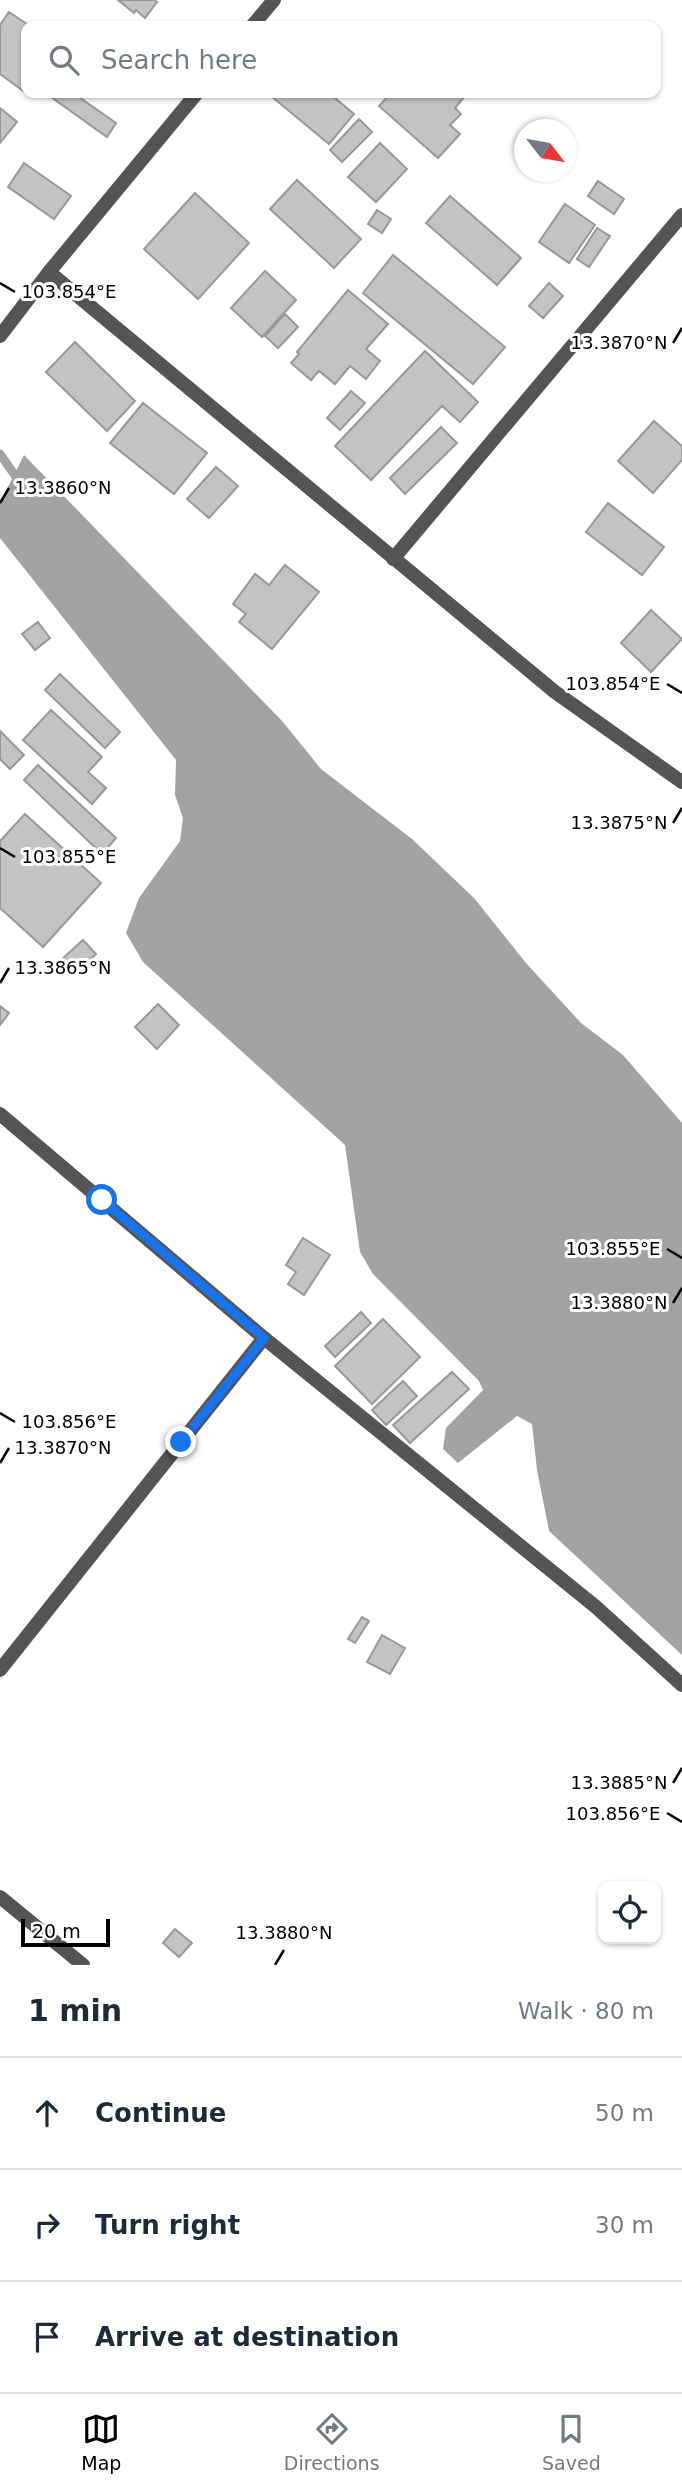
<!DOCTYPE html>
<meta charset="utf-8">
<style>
body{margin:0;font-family:"DejaVu Sans",sans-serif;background:#f6f6f7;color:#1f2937}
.controls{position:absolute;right:21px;bottom:21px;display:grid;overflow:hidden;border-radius:14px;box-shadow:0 2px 5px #0004}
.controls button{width:63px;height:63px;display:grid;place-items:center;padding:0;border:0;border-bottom:2px solid #e0e1e3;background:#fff;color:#1f2937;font:35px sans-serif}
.compass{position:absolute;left:514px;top:119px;width:63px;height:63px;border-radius:50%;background:#fff;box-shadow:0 2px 5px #0004;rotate:121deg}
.scale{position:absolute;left:21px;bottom:18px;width:89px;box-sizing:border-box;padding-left:7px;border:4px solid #000;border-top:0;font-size:19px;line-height:24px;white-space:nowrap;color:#000;-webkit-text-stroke:5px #fff;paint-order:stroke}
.stop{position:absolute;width:21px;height:21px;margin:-16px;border:5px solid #1a73e8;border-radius:50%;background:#fff}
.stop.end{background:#1a73e8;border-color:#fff;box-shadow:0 2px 7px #0008}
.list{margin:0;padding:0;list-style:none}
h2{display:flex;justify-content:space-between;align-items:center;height:91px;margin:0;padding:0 28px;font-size:30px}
h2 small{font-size:23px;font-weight:400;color:#747a83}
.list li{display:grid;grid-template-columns:46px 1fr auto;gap:21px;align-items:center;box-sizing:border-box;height:112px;padding:0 28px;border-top:2px solid #e0e1e3}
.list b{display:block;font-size:26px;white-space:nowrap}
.list em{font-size:23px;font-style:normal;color:#747a83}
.icon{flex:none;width:38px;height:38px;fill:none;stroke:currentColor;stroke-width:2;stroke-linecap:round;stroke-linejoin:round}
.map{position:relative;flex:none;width:682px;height:1965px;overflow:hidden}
.search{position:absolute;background:#fff;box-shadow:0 2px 5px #0004;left:21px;right:21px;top:21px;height:77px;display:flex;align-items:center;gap:18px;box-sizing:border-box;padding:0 24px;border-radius:14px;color:#747a83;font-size:26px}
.sheet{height:427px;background:#fff}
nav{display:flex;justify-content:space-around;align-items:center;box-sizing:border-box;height:98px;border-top:2px solid #e0e1e3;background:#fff;font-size:19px;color:#747a83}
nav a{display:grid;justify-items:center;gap:4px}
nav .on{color:#000}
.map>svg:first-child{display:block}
.water{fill:#a3a3a3}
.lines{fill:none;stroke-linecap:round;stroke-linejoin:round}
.stream{stroke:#a3a3a3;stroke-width:9}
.building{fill:#c4c4c4;stroke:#999;stroke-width:2}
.street{stroke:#555;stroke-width:14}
.route{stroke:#1a73e8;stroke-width:9}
.ticks{fill:none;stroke:#000;stroke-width:2.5}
.ticks-label{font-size:18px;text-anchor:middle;fill:#000;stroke:#fff;stroke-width:6;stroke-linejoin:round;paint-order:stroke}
</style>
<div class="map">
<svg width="682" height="1965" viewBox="0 0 682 1965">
<rect width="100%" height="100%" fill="#fff"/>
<path class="water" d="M 24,455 L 283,722 L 321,769 L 412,839 L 474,898 L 526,963 L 581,1023 L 623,1055 L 682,1123 L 682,1655 L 549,1531 L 537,1470 L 532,1424 L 517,1416 L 458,1463 L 443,1449 L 446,1428 L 483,1390 L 479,1381 L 373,1274 L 360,1252 L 345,1145 L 143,962 L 126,933 L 139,898 L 180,841 L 183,818 L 175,795 L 176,760 L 0,538 L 0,503 Z"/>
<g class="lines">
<path class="stream" d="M 0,454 L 21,484"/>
</g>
<g class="building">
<path d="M 118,0 L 154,0 L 157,2 L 145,18 L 136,10 L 134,13 Z"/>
<path d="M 9,12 L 30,26 L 26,26 L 26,93 L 0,74 L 0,25 Z"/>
<path d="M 54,93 L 82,93 L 79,97 L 116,123 L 107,137 L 51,97 Z"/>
<path d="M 274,93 L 329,93 L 354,114 L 329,144 L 271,96 Z"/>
<path d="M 391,93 L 461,93 L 465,96 L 455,108 L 461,114 L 450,125 L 460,134 L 438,158 L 379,106 Z"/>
<path d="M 0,108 L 17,122 L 0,143 Z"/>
<path d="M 359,119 L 372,132 L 342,162 L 330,150 Z"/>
<path d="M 380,143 L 407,169 L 376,202 L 348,177 Z"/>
<path d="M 24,163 L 71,196 L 54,219 L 8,187 Z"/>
<path d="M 297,180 L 361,239 L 334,268 L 270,209 Z"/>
<path d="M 598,181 L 624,199 L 614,214 L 588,196 Z"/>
<path d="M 195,193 L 249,243 L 198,299 L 144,249 Z"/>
<path d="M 450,196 L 521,258 L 497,285 L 426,223 Z"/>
<path d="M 565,204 L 595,225 L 569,263 L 539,242 Z"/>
<path d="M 377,210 L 391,219 L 382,233 L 368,224 Z"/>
<path d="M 597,228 L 610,236 L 589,267 L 577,259 Z"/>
<path d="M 393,255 L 505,347 L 473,384 L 363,293 Z"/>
<path d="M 265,271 L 296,300 L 262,337 L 231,308 Z"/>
<path d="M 549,283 L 563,296 L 543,318 L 529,306 Z"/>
<path d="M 348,290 L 388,324 L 366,349 L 380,361 L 366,379 L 350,366 L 335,384 L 319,371 L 311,380 L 291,363 L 299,354 L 297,352 Z"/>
<path d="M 285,314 L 298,327 L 278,348 L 265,336 Z"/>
<path d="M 75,342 L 135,401 L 107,431 L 46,372 Z"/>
<path d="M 425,351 L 478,402 L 460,422 L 442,406 L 371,480 L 335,446 Z"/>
<path d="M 351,391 L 365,403 L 340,430 L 327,418 Z"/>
<path d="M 143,403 L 207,453 L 174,494 L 110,443 Z"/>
<path d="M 654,421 L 682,446 L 682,460 L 653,493 L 618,461 Z"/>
<path d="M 441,427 L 457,443 L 405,494 L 390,478 Z"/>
<path d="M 216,467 L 238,486 L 209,518 L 187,499 Z"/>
<path d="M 608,503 L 664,547 L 642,575 L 586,532 Z"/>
<path d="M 285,565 L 319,592 L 272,649 L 239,622 L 246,614 L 233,604 L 255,574 L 269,585 Z"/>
<path d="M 651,610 L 682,639 L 651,672 L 621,643 Z"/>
<path d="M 38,622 L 50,638 L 35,650 L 22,634 Z"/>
<path d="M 60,674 L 120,732 L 105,748 L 45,690 Z"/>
<path d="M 51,710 L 102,757 L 88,772 L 106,788 L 92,804 L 23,740 Z"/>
<path d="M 0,731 L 24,755 L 10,769 L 0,759 Z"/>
<path d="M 38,765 L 116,838 L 102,854 L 24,780 Z"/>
<path d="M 25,814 L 101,883 L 43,947 L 0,908 L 0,841 Z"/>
<path d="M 83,940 L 96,954 L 75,974 L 62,959 Z"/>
<path d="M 158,1004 L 179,1025 L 157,1049 L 135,1027 Z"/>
<path d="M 0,1006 L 9,1013 L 0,1025 Z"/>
<path d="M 303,1238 L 330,1255 L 304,1295 L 288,1284 L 296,1272 L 286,1265 Z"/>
<path d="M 361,1312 L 371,1323 L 335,1357 L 325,1346 Z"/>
<path d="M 383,1319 L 420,1357 L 372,1404 L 335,1366 Z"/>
<path d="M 452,1372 L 469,1389 L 410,1443 L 393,1425 Z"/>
<path d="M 403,1381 L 417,1396 L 386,1425 L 372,1410 Z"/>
<path d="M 362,1617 L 369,1621 L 355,1643 L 348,1639 Z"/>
<path d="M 382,1635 L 405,1648 L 390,1674 L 367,1662 Z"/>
<path d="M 175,1929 L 192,1943 L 179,1957 L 163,1943 Z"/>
</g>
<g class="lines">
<g class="street">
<path d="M 252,26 L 274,0"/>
<path d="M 49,272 L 555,692 L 682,782"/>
<path d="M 0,336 L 49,272 L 197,93"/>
<path d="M 393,559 L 682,215"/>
<path d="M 0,1114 L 264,1338 L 596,1607 L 682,1685"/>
<path d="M 0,1670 L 264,1338"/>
<path d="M 0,1897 L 83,1965"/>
</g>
</g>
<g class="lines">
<path class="route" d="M 102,1200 L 264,1338 L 181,1442"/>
</g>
<path class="ticks" d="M 0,283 L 15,292M 673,343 L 682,328M 0,503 L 9,488M 667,684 L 682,693M 673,823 L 682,808M 0,848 L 15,857M 0,983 L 9,968M 667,1249 L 682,1258M 673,1303 L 682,1288M 0,1413 L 15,1422M 0,1463 L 9,1448M 673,1783 L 682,1768M 667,1813 L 682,1822M 275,1965 L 284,1950"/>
<g class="ticks-label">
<text x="69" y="298">103.854°E</text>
<text x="619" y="349">13.3870°N</text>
<text x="63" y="494">13.3860°N</text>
<text x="613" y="690">103.854°E</text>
<text x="619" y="829">13.3875°N</text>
<text x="69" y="863">103.855°E</text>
<text x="63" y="974">13.3865°N</text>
<text x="613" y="1255">103.855°E</text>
<text x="619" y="1309">13.3880°N</text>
<text x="69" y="1428">103.856°E</text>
<text x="63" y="1454">13.3870°N</text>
<text x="619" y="1789">13.3885°N</text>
<text x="613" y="1820">103.856°E</text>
<text x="284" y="1939">13.3880°N</text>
</g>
</svg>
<div class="controls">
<button><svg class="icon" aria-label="locate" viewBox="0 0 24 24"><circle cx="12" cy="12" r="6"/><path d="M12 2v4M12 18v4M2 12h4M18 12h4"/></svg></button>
</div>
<svg class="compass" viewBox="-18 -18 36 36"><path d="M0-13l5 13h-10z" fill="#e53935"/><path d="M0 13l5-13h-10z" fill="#747a83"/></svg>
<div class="scale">20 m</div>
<div class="stop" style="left:102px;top:1200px"></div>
<div class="stop end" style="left:181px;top:1442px"></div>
<div class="search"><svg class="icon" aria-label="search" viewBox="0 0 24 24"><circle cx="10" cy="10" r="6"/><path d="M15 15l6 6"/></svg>Search here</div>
</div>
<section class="sheet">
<h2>1 min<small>Walk · 80 m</small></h2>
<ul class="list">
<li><svg class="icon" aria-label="ahead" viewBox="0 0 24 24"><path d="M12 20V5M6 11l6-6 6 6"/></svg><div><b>Continue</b></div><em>50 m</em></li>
<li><svg class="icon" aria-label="right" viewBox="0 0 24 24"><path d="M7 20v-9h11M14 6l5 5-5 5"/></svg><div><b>Turn right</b></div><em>30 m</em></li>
<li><svg class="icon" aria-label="arrive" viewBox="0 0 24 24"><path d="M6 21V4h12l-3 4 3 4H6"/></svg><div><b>Arrive at destination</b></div></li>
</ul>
</section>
<nav>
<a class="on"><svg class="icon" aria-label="map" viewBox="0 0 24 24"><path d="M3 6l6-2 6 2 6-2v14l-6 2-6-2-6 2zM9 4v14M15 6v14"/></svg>Map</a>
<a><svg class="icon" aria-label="directions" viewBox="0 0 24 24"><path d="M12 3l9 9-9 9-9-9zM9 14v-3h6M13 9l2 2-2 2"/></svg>Directions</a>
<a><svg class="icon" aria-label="saved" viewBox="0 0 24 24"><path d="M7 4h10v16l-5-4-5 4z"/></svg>Saved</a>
</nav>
